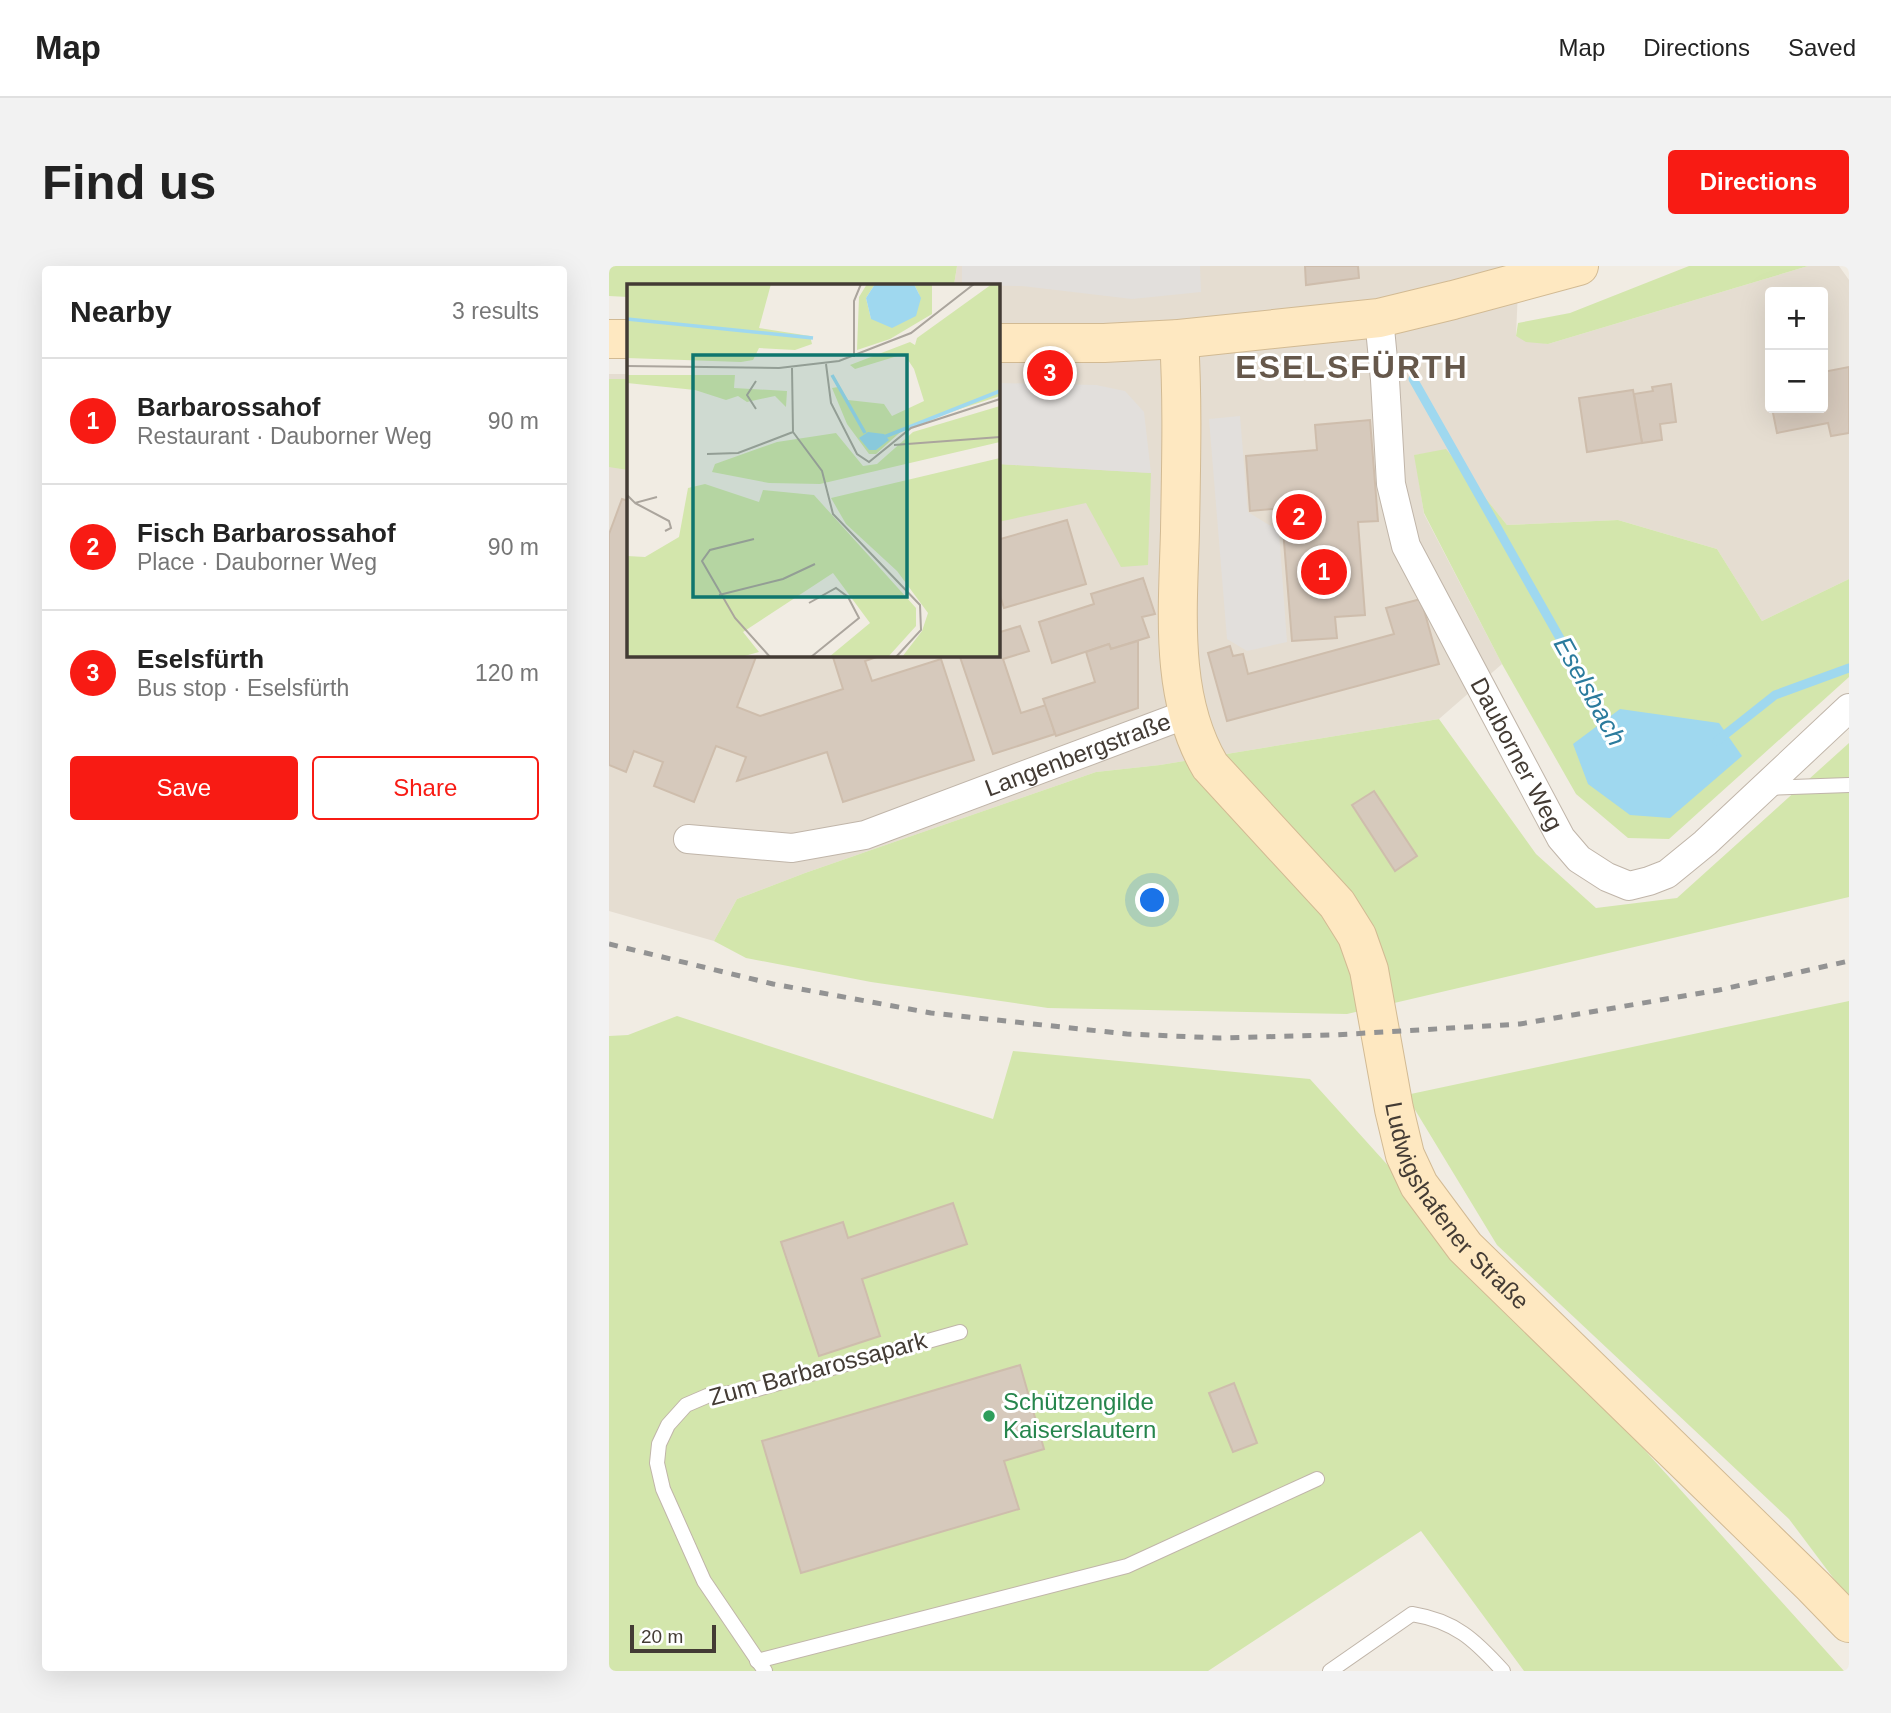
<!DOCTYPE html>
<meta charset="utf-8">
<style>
body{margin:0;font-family:Helvetica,sans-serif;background:#f2f2f2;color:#222}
.controls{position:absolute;right:21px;top:21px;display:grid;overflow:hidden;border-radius:7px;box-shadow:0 7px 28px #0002}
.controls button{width:63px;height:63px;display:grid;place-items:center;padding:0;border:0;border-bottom:2px solid #e0e0e0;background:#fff;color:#222;font:35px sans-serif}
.scale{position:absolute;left:21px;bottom:18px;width:86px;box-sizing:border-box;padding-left:7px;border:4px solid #433b34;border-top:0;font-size:19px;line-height:24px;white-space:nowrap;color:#433b34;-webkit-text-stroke:5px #fff;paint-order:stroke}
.you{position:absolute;left:544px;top:635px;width:24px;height:24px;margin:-18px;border:5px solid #fff;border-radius:50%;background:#1a73e8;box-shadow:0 0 0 10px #1a73e833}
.badge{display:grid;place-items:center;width:46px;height:46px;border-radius:50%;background:#f81b14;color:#fff;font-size:23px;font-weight:700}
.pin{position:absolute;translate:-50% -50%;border:4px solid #fff;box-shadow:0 2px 7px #0006}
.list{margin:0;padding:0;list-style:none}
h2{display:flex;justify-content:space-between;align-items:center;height:91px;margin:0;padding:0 28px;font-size:30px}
h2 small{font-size:23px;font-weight:400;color:#767676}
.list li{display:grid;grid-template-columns:46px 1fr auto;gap:21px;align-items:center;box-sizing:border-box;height:126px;padding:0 28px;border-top:2px solid #e0e0e0}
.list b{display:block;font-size:26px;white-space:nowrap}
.list p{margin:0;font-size:23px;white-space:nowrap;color:#767676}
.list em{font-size:23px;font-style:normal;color:#767676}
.actions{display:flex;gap:14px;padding:21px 28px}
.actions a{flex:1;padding:16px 0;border:2px solid #f81b14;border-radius:7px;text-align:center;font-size:24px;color:#f81b14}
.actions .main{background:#f81b14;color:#fff}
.map{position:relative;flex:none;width:1240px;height:1405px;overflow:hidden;border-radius:7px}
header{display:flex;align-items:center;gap:42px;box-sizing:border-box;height:98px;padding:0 35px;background:#fff;border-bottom:2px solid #e0e0e0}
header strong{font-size:33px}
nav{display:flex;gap:38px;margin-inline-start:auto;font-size:24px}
.intro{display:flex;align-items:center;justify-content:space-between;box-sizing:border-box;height:168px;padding:0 42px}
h1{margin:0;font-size:49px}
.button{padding:18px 32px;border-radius:7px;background:#f81b14;color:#fff;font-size:24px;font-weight:700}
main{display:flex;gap:42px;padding:0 42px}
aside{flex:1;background:#fff;border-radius:7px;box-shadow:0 7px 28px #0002}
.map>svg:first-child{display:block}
.residential{fill:#e5ddd1;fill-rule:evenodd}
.green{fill:#d3e6ac}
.parking{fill:#e2dfdc}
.water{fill:#9fd8ef}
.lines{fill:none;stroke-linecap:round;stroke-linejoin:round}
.stream{stroke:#9fd8ef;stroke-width:9}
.building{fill:#d6c9bc;stroke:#cebdac;stroke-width:2}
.lane-casing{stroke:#c0b5a9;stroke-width:16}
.street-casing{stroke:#c0b5a9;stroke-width:30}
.secondary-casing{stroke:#d2ba93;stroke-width:40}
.lane{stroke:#fff;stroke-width:14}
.street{stroke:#fff;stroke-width:28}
.secondary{stroke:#fee8c1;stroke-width:38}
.rail{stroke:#939393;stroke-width:5;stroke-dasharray:9 9;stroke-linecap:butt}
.leisure-dot{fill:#2e9e5b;stroke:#fff;stroke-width:2.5}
.labels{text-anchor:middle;stroke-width:6;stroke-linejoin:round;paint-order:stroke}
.street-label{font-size:24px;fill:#433b34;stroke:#fff}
.leisure-label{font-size:24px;fill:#27864d;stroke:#fff;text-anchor:start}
.water-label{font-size:26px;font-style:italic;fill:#2b7b9d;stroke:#fff}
.district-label{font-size:32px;font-weight:bold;letter-spacing:2px;fill:#66584b;stroke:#fff}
.inset-river{fill:none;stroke:#9fd8ef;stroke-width:3.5}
.inset-road{fill:none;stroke:#aba59d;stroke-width:2}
.view{fill:#0f766e;fill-opacity:0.15;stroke:#0f766e;stroke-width:3.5}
.inset-edge{fill:none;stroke:#433b34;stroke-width:3.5}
</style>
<header>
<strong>Map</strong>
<nav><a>Map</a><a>Directions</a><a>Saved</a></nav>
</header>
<div class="intro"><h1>Find us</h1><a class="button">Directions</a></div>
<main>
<aside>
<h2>Nearby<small>3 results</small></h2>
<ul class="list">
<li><span class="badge">1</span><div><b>Barbarossahof</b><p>Restaurant · Dauborner Weg</p></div><em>90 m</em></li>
<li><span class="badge">2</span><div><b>Fisch Barbarossahof</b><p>Place · Dauborner Weg</p></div><em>90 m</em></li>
<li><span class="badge">3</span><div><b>Eselsfürth</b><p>Bus stop · Eselsfürth</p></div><em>120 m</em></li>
</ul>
<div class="actions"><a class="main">Save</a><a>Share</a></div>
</aside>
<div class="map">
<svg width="1240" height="1405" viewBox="0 0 1240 1405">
<rect width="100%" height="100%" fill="#f1ece3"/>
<path class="residential" d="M 348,0 L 910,0 L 907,70 L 939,78 L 1199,0 L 1230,0 L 1240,14 L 1240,313 L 1153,355 L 1108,283 L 1009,254 L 898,259 L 837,184 L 806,189 L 815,248 L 893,398 L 830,453 L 551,499 L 487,506 L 196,607 L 128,633 L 105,675 L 0,645 L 0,108 L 19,108 L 19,388 L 388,388 L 388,19 L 345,19 ZM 1161,26 L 1214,26 L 1214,142 L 1161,142 Z"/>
<g class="green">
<path d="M 0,0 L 348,0 L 345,19 L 19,19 L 19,31 L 0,30 Z"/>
<path d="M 1080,0 L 1199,0 L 939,78 L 917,76 L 907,70 L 909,57 L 961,47 Z"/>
<path d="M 0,113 L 19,113 L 19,204 L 0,201 Z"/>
<path d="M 837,183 L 898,259 L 1009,254 L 1108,283 L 1153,355 L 1240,313 L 1240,411 L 1060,573 L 1019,572 L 967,528 L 893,398 L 815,247 L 805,189 Z"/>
<path d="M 388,198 L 542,207 L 539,299 L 512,301 L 477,237 L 389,256 Z"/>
<path d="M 830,453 L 927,588 L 987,642 L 1068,632 L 1240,477 L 1240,631 L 738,748 L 439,742 L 262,716 L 137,692 L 105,675 L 128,633 L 196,607 L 487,506 L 551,499 Z"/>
<path d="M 1240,735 L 1240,1333 L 1180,1253 L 888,979 L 797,829 Z"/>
<path d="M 68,750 L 384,853 L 404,785 L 701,813 L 1235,1405 L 915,1405 L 812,1265 L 599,1405 L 0,1405 L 0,770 L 19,769 Z"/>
</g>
<g class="parking">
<path d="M 353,0 L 591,0 L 592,26 L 523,33 L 413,20 L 353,19 Z"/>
<path d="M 389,117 L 487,119 L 516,125 L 535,146 L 542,207 L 389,198 Z"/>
<path d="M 631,150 L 639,246 L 670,265 L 678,376 L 638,385 L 618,373 L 600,153 Z"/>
</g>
<path class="water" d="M 1011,443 L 1110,457 L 1133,490 L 1061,552 L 1021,549 L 979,518 L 964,478 Z"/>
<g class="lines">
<g class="stream">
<path d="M 804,113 L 1003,464"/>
<path d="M 1108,475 L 1166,429 L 1240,402"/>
</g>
</g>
<g class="building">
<path d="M 696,0 L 749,0 L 750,12 L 697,19 Z"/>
<path d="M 1240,101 L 1240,167 L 1222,170 L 1219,157 L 1168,167 L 1163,142 L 1214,142 L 1214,106 Z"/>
<path d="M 1062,118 L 1067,156 L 1051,158 L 1053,174 L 1033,177 L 1025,128 L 1044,125 L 1043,121 Z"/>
<path d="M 1024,124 L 1033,177 L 978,186 L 970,132 Z"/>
<path d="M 761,154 L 769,255 L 749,256 L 756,349 L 726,351 L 728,372 L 683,375 L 674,263 L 699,260 L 697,240 L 641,245 L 637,190 L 708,184 L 706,159 Z"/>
<path d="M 13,233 L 19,235 L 19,388 L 148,388 L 128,441 L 151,450 L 234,423 L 223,388 L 276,388 L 256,395 L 263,415 L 332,393 L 365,494 L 234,536 L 218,486 L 128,515 L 137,491 L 107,480 L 85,536 L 45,520 L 54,496 L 25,485 L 17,506 L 0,499 L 0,268 Z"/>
<path d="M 458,254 L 477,318 L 395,342 L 388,320 L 388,274 Z"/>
<path d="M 534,312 L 546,348 L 533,351 L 540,371 L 502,383 L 500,378 L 443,397 L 430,356 L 485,338 L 482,328 Z"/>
<path d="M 812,333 L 830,398 L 618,455 L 599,387 L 621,380 L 624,390 L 634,388 L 639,408 L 785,368 L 777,342 Z"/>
<path d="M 411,360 L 420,385 L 394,393 L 412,447 L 437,439 L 446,468 L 384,488 L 350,388 L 388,388 L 388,367 Z"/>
<path d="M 529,375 L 529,442 L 447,470 L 434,433 L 486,416 L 477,386 L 500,378 L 502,383 Z"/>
<path d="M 765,525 L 808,590 L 786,605 L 743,539 Z"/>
<path d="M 344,937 L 358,978 L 253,1013 L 271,1070 L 210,1090 L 172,976 L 234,956 L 239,972 Z"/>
<path d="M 411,1099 L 435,1183 L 395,1195 L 410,1243 L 192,1307 L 153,1175 Z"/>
<path d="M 625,1117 L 648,1177 L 624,1186 L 600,1127 Z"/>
</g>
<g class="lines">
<g class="lane-casing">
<g id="lane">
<path d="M 1157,522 L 1240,519"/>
<path d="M 148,1395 L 518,1300 L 708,1213"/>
<path d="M 156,1405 L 95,1315 L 54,1223 L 48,1197 L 50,1178 L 59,1159 L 77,1139 L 98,1130 L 145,1124 L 351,1066"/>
<path d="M 721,1405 L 803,1348 C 846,1355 866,1374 894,1405"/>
</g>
</g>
<g class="street-casing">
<g id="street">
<path id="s1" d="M 770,52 L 776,114 L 782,218 L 797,280 L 952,572 L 970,593 L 998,611 L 1020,620 L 1040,615 L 1058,608 L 1096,577 L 1240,442"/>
<path id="s2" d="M 79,573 L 183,582 L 256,569 L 578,448"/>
</g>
</g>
<g class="secondary-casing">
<g id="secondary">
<path d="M 0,73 L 19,73"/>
<path id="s3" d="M 570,73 C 574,137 572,201 571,265 C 569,343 560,431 601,500 L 728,638 L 748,670 L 760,704 L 785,843 L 796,889 L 810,919 L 856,981 L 1204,1320 L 1240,1357"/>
<path d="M 388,77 L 495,77 L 570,73 L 770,52 L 844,34 L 970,0"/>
</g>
</g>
<use href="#lane" class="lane"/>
<use href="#street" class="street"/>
<use href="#secondary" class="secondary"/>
<path class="rail" d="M 0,678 L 164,718 L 322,747 L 518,768 L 610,772 L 724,769 L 911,758 L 1110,724 L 1240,695"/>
</g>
<circle class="leisure-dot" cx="380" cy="1150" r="7"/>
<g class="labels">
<g class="street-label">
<text dy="8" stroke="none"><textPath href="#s1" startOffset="466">Dauborner Weg</textPath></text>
<text dy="8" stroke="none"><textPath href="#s2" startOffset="406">Langenbergstraße</textPath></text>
<text dy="8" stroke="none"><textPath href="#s3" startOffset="952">Ludwigshafener Straße</textPath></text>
<text transform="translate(209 1103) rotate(-15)" y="8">Zum Barbarossapark</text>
</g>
<g class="leisure-label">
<text x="394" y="1144">Schützengilde<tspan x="394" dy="28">Kaiserslautern</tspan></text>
</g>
<g class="water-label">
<text transform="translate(981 425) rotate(61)" y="9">Eselsbach</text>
</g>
<g class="district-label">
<text x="743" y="112">ESELSFÜRTH</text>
</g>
</g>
<g transform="translate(18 18)">
<rect width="373" height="373" fill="#f1ece3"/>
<path d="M 0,0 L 144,0 L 132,44 L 183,52 L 185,60 L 168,66 L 132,64 L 126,76 L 114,78 L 0,74 ZM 240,0 L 248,0 L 239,14 L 244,35 L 292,10 L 287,0 L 305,0 L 305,30 L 263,55 L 230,66 L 232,13 ZM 365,0 L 373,0 L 373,112 L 280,142 L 249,170 L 242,170 L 220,140 L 205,104 L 211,103 L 221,116 L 257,120 L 265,132 L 297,117 L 287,85 L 277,70 L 228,85 L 223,81 L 283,58 L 288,61 L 290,54 ZM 0,91 L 108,91 L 107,104 L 160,107 L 159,123 L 148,112 L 120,118 L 111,112 L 99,116 L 68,106 L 0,99 ZM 373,122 L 373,158 L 193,200 L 142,199 L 85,188 L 88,180 L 150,158 L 209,149 L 236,182 L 250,180 L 286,148 ZM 373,174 L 373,373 L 275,373 L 295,347 L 301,329 L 270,287 L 219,240 L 204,214 ZM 78,200 L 132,218 L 136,206 L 187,211 L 289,324 L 289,342 L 261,373 L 202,373 L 243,339 L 206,289 L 116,348 L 132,368 L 114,373 L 0,373 L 0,272 L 18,273 L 52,253 L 61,204 Z" fill="#d3e6ac"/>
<path d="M 248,0 L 287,0 L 294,14 L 289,32 L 265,44 L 244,35 L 239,14 ZM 241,148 L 257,150 L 262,156 L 249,166 L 242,166 L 232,154 Z" fill="#9fd8ef"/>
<path class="inset-river" d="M 0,35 L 186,54M 205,91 L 238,149M 257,153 L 373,107"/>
<path class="inset-road" d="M 227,73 L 227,17 L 234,0M 199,80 L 204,119 L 230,170 L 242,178 L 284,144 L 373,115M 0,82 L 152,84 L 212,77 L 284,49 L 347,0M 165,84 L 166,148 L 195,187 L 206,230 L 293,321 L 294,346 L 269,373M 129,97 L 120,111 L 129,125M 267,161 L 373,153M 80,170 L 111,169 L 166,148M 0,211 L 8,219 L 30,213M 8,219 L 42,237 L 44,244 L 38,247M 127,255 L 83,266 L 75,277 L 108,334 L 143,373M 92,311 L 156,295 L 188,280M 182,319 L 209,304 L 221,313 L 232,334 L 184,373"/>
<path class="view" d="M 66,71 L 280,71 L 280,313 L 66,313 Z"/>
<rect width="373" height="373" class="inset-edge"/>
</g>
</svg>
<div class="controls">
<button>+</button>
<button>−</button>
</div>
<div class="scale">20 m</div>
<div class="you"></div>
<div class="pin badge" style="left:715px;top:306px">1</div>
<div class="pin badge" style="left:690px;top:251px">2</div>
<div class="pin badge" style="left:441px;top:107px">3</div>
</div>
</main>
